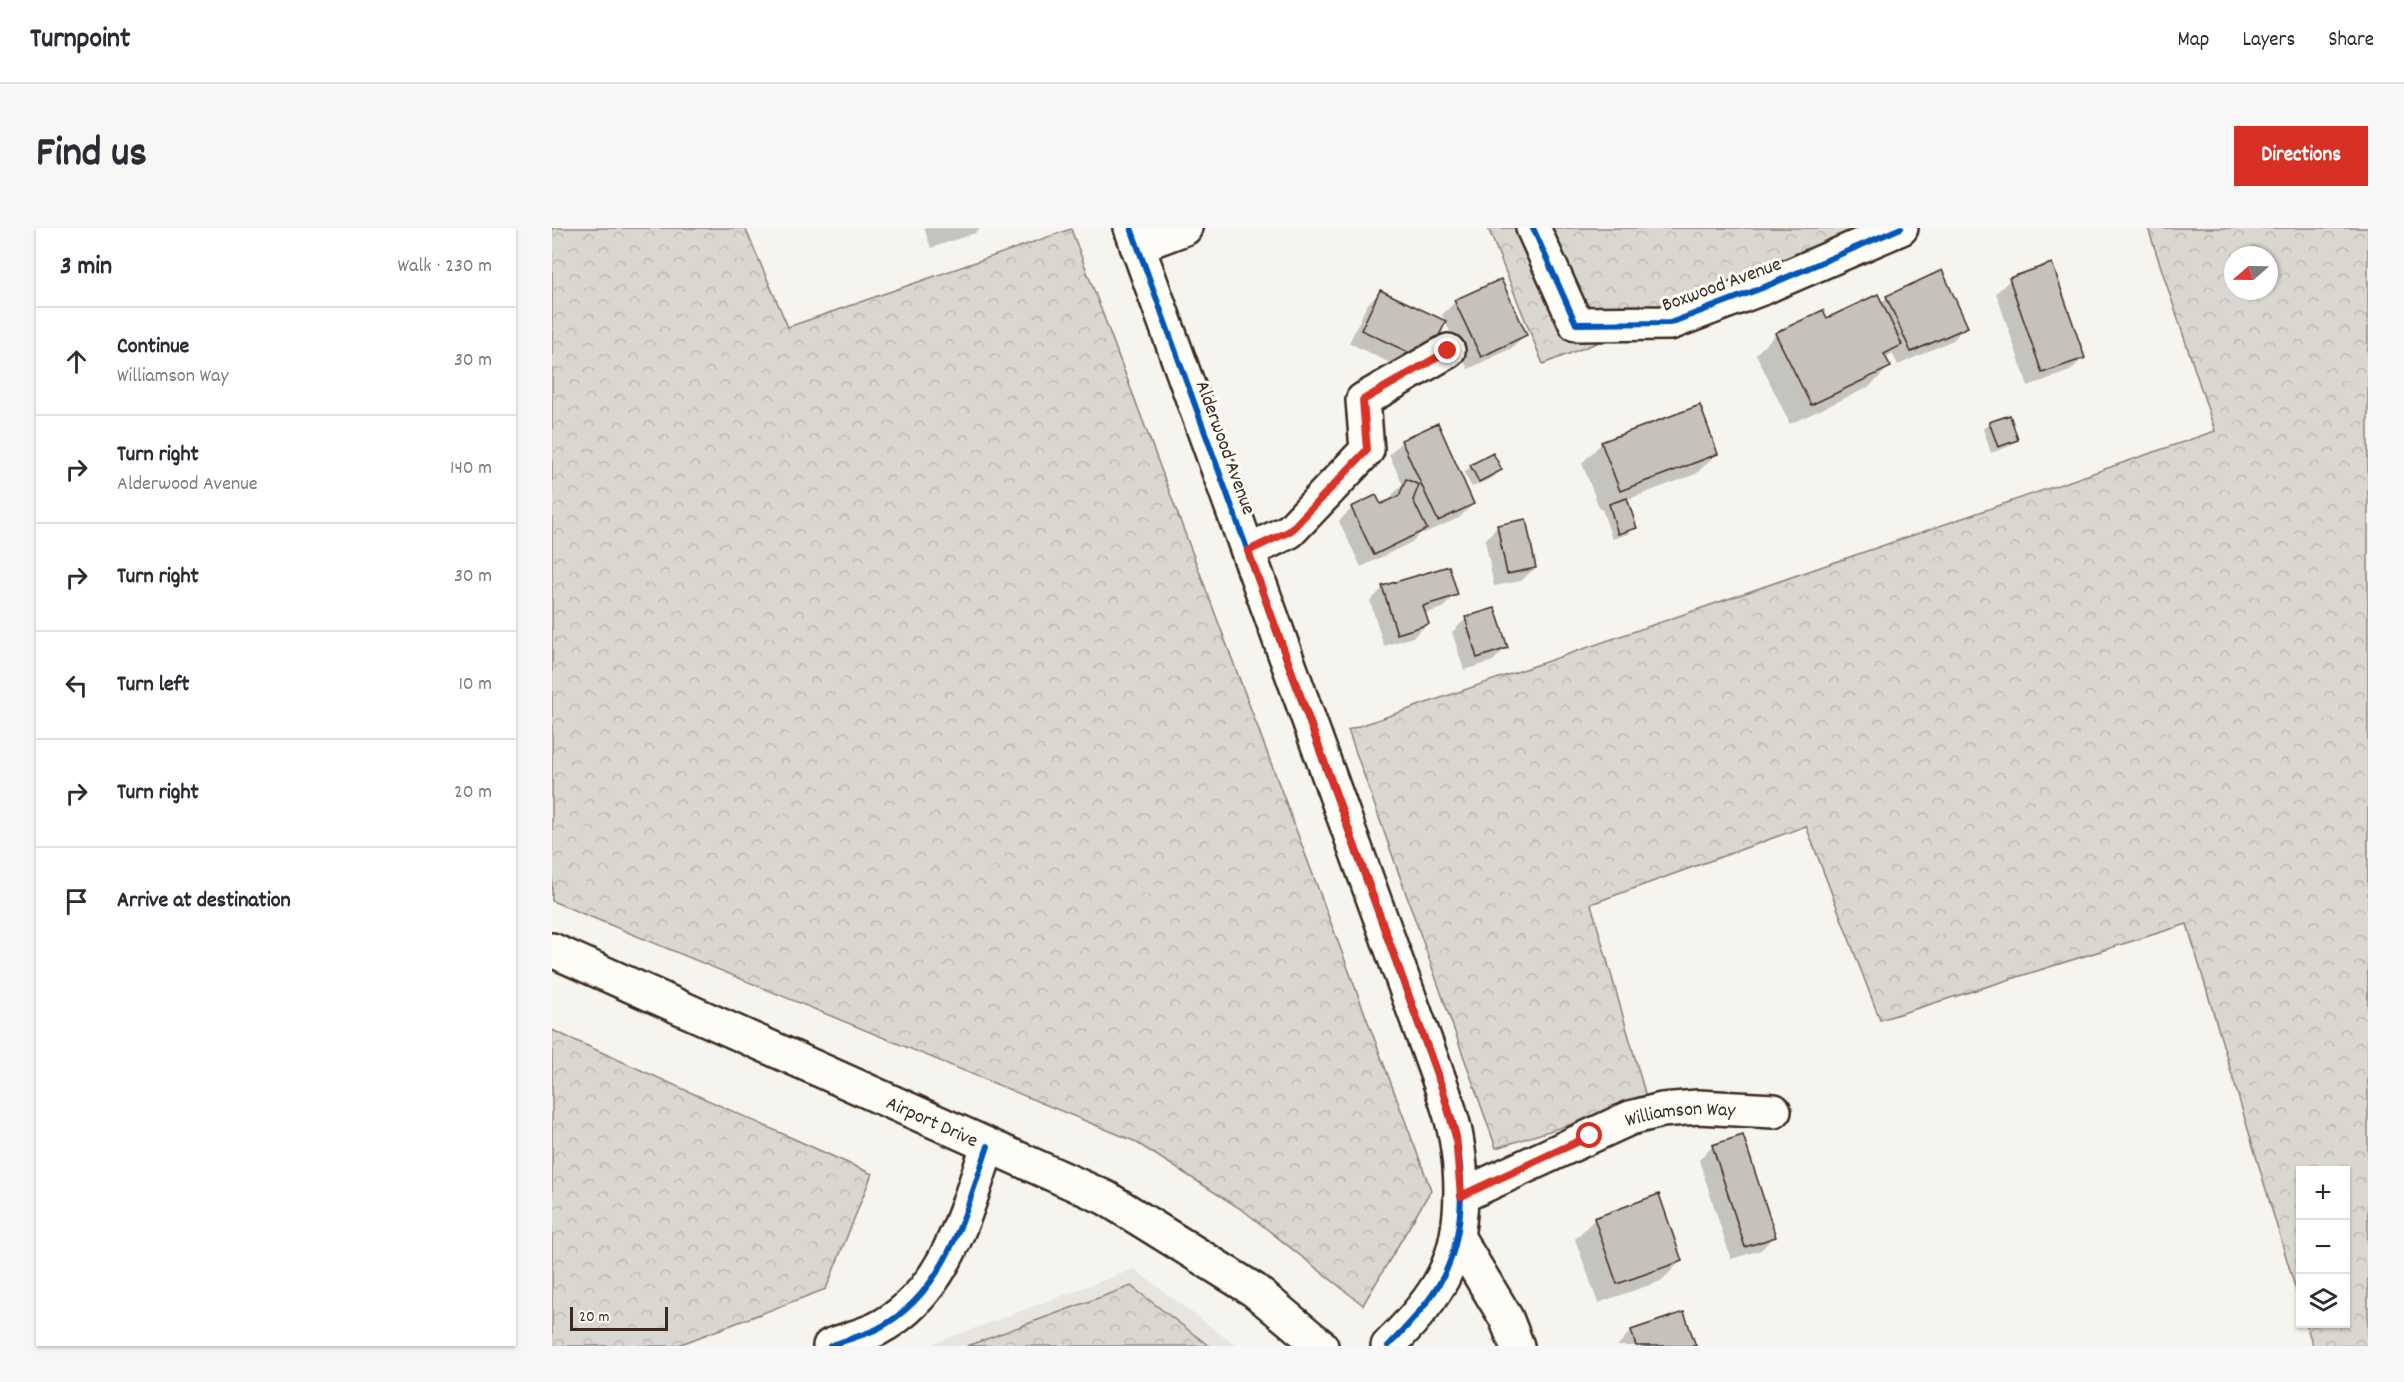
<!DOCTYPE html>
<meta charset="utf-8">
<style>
body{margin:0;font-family:Dekko,sans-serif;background:#f7f7f7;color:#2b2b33}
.controls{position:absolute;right:18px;bottom:18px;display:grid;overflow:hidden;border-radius:0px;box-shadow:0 2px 4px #0004}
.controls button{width:54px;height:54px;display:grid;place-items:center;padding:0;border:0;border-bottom:2px solid #e1e1e2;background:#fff;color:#2b2b33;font:30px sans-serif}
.compass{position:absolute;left:1672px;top:18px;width:54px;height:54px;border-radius:50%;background:#fff;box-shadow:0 2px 4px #0004;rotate:250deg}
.scale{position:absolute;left:18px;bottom:15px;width:98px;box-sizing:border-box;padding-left:6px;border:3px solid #3b2a1e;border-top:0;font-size:16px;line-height:21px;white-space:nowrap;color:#3b2a1e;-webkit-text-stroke:4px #fdfcf7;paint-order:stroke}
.stop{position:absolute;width:18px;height:18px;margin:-14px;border:4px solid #d93025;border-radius:50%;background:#fff}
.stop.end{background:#d93025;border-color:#fff;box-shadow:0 2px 6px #0008}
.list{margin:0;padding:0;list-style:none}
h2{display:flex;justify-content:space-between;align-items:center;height:78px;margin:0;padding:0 24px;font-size:26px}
h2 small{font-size:20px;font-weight:400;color:#7c7c81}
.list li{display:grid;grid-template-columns:39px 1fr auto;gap:18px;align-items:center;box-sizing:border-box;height:108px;padding:0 24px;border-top:2px solid #e1e1e2}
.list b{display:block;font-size:22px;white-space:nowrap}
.list p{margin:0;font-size:20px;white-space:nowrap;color:#7c7c81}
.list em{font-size:20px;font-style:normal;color:#7c7c81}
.icon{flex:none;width:33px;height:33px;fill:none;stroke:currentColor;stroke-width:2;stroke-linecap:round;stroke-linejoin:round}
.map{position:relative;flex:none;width:1816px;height:1118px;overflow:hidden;border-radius:0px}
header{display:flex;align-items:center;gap:36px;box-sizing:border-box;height:84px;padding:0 30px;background:#fff;border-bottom:2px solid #e1e1e2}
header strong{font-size:28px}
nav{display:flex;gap:33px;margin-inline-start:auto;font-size:21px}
.intro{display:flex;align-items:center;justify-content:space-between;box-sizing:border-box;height:144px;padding:0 36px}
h1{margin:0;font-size:42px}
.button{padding:15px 27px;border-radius:0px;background:#d93025;color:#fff;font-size:21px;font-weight:700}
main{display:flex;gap:36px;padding:0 36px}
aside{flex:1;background:#fff;border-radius:0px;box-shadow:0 2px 4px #0004}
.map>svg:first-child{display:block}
.built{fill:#e7e5df}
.forest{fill:url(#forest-crowns);stroke:#8a8077;stroke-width:1.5;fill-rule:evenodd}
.shadow{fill:#0003}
.building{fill:#c7c1bb;stroke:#3b2a1e;stroke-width:1.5}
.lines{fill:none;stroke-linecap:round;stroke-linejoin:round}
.minor-casing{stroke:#3b2a1e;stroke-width:38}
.major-casing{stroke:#3b2a1e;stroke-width:38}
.minor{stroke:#fdfcf7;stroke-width:33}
.major{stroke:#fdfcf7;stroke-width:33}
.cycleway-casing{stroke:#fdfcf7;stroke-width:10}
.cycleway{stroke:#0057b8;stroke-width:6}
.route{stroke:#d93025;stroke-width:8}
.labels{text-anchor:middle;stroke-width:6;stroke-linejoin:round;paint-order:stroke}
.street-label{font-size:20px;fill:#3b2a1e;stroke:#fdfcf7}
</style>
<header>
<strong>Turnpoint</strong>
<nav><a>Map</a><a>Layers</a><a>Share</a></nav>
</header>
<div class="intro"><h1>Find us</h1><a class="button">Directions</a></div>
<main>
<aside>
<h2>3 min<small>Walk · 230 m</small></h2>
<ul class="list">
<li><svg class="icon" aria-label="ahead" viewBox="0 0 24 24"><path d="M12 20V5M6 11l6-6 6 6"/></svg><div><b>Continue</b><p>Williamson Way</p></div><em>30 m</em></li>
<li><svg class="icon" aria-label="right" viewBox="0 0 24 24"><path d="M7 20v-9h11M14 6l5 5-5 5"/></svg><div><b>Turn right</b><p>Alderwood Avenue</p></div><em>140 m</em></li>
<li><svg class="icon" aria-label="right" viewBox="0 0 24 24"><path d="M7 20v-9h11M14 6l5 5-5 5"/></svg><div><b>Turn right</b></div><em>30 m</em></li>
<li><svg class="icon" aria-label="left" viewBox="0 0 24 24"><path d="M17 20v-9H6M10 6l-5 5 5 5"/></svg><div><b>Turn left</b></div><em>10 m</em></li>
<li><svg class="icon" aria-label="right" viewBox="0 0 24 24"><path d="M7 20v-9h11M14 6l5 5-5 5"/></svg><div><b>Turn right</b></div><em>20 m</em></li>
<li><svg class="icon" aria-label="arrive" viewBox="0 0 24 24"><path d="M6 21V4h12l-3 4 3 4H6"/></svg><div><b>Arrive at destination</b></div></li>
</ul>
</aside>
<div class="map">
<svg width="1816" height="1118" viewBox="0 0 1816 1118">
<defs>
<pattern id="forest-crowns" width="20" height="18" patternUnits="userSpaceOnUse" patternTransform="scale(1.5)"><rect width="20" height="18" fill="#dad6d0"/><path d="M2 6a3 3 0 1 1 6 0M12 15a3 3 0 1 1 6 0" fill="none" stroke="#bcb8b2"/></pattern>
</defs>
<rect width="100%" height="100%" fill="#f5f4ee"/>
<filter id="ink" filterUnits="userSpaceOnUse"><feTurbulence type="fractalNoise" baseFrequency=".0167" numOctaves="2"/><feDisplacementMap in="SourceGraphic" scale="12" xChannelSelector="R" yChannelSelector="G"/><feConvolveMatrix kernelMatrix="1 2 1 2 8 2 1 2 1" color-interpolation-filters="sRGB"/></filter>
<g filter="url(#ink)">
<path class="built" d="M 582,1041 L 684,1118 L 375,1118 Z"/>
<g class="forest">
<path d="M 0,0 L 193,0 L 236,99 L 519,1 L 879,962 L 811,1077 L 692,983 L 582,913 L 0,673 Z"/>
<path d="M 936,0 L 1337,0 L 991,136 Z"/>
<path d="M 1596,0 L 1816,0 L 1816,1118 L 1761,1118 L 1754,1096 L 1794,1096 L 1794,942 L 1748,942 L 1748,1076 L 1635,696 L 1328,792 L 1254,598 L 1039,676 L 1095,872 L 944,920 L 796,502 L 1663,203 ZM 1681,27 L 1717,27 L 1717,63 L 1681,63 Z"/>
<path d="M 0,802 L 320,946 L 274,1061 L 124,1118 L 0,1118 Z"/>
<path d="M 579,1058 L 657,1118 L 415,1118 Z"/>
</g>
<g class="shadow">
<path d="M 372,0 L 428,0 L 423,5 L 379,20 Z"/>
<path d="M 1458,52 L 1531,130 L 1518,143 L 1476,158 L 1444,65 Z"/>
<path d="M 828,64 L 874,132 L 861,146 L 797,115 L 815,77 Z"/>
<path d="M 1335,69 L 1414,98 L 1401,112 L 1346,137 L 1340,125 L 1333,132 L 1337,139 L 1317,159 L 1238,196 L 1204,126 L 1224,106 L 1329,75 Z"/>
<path d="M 903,74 L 973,107 L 960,120 L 916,141 L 890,87 Z"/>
<path d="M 1438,195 L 1465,212 L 1458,218 L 1439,225 L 1431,201 Z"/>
<path d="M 850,213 L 921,276 L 907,290 L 872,305 L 871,303 L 860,314 L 809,339 L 787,293 L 800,280 L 828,278 L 838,273 L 841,266 L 851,257 L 837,227 Z"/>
<path d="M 1050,215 L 1164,226 L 1144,246 L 1074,272 L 1083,300 L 1076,306 L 1060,311 L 1050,281 L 1048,282 L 1030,235 Z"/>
<path d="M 919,238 L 948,242 L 942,249 L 920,259 L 912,245 Z"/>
<path d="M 946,298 L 983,340 L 969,353 L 942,358 L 933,312 Z"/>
<path d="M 831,360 L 904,366 L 891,380 L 872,386 L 875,396 L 861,409 L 832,418 L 818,373 Z"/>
<path d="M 914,391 L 954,420 L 941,433 L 912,442 L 900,404 Z"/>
<path d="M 1190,909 L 1222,1008 L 1209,1022 L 1179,1031 L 1147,932 L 1160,919 Z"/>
<path d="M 1043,991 L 1129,1033 L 1109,1053 L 1046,1075 L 1023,1011 Z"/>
<path d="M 1079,1103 L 1142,1118 L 1065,1118 Z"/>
</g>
<g class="building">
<path d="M 1500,35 L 1533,130 L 1490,145 L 1457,50 Z"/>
<path d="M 1390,42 L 1416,99 L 1359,124 L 1334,68 Z"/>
<path d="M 949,51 L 975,107 L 929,129 L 902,72 Z"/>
<path d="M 828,62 L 894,93 L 875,133 L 809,102 Z"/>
<path d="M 1326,66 L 1350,117 L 1332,126 L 1339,139 L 1259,177 L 1223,105 L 1271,82 L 1275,90 Z"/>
<path d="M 1148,177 L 1166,226 L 1068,263 L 1049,214 Z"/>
<path d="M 1458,187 L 1466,212 L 1446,219 L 1437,194 Z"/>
<path d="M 886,195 L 922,276 L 886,293 L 849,212 Z"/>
<path d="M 941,225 L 950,242 L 927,254 L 918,237 Z"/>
<path d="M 854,251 L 867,257 L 861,272 L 875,301 L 822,327 L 799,279 L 824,267 L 829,276 L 847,268 Z"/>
<path d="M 1075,270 L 1085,300 L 1066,306 L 1057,276 Z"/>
<path d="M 974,291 L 984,340 L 955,346 L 945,297 Z"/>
<path d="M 897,338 L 906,367 L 871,378 L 877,396 L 845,406 L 830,358 Z"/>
<path d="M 943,380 L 956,420 L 925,430 L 913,389 Z"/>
<path d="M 1191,907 L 1224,1009 L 1193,1019 L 1160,917 Z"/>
<path d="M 1107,966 L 1130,1033 L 1065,1056 L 1042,990 Z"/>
<path d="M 1132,1084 L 1144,1118 L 1084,1118 L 1079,1102 Z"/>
</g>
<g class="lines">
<g class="minor-casing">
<g id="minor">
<path d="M 579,0 L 890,860 C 895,876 901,892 904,909 C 912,953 912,1009 891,1049 C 879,1073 855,1099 836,1118"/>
<path d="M 981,0 L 1024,96 L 1118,95 L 1210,60 L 1349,0"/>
<path d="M 585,18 L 633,0"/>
<path d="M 696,323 L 738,303 L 815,222 L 811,172 L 896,123"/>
<path id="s1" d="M 909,968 L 1078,890 L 1110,882 L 1146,879 L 1222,883"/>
<path d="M 906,1010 L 954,1090 L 965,1118"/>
<path d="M 278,1118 C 293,1112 310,1108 325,1101 C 394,1066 413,985 436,918"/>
</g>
</g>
<g class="major-casing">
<g id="major">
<path id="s2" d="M 0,722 L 554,970 L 702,1062 L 769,1118"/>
</g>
</g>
<use href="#minor" class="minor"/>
<use href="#major" class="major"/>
<g class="cycleway-casing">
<g id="cycleway">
<path d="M 579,0 L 890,860 C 895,876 901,892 904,909 C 912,953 912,1009 891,1049 C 879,1073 855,1099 836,1118"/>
<path d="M 981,0 L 1024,96 L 1118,95 L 1210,60 L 1349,0"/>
<path d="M 278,1118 C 293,1112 310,1108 325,1101 C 394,1066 413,985 436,918"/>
</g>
</g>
<use href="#cycleway" class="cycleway"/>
</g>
</g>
<g class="lines" filter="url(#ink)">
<path class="route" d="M 896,123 L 811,172 L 815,222 L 738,303 L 696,323 L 890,860 L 904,909 L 909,968 L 1038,908"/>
</g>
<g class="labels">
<g class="street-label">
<text transform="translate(1169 55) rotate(-20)" y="7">Boxwood Avenue</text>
<text transform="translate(675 219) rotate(70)" y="7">Alderwood Avenue</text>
<text dy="7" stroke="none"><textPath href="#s1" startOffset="237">Williamson Way</textPath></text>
<text dy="7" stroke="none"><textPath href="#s2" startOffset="417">Airport Drive</textPath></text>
</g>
</g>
</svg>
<div class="controls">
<button>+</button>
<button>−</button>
<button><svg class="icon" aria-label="layers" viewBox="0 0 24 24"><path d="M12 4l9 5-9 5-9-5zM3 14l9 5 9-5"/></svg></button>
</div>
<svg class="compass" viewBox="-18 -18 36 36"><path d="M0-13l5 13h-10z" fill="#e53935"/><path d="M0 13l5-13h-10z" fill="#7c7c81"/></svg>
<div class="scale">20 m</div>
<div class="stop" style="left:1038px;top:908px"></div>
<div class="stop end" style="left:896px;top:123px"></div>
</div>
</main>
